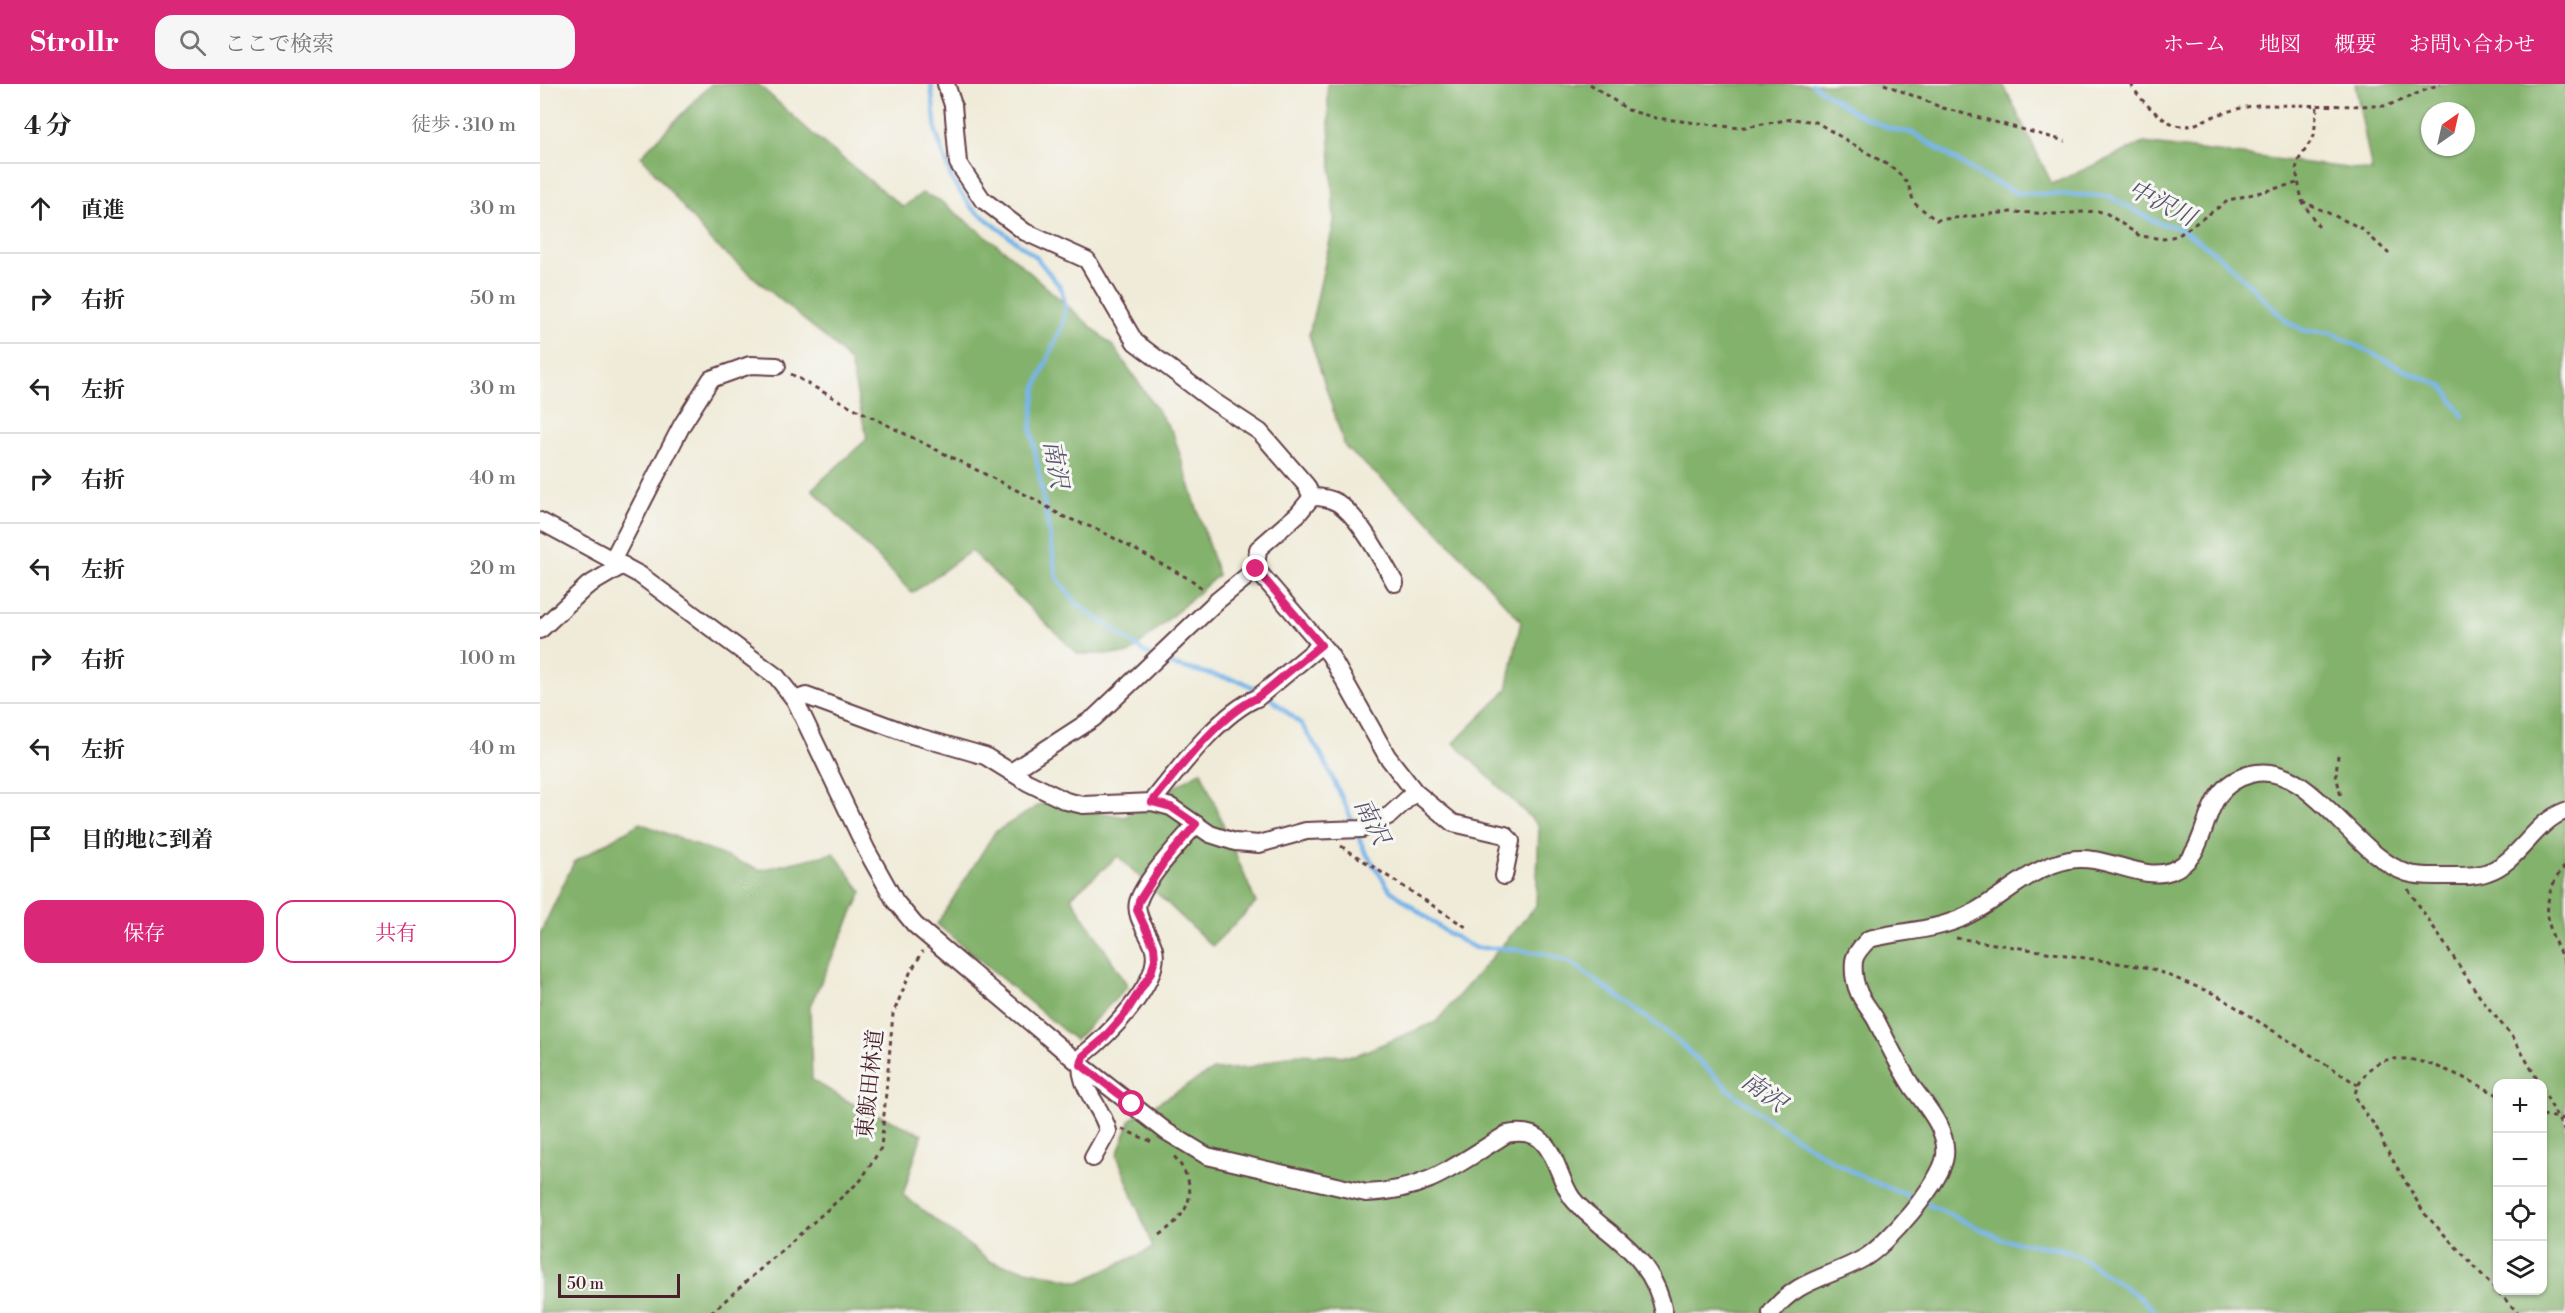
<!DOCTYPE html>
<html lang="ja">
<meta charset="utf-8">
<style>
body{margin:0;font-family:"Libre Bodoni","Noto Serif JP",serif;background:#f6f6f6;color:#222}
.controls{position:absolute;right:18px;bottom:18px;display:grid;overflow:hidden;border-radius:12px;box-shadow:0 2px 4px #0004}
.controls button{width:54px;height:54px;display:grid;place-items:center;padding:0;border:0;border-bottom:2px solid #e0e0e0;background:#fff;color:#222;font:30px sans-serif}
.compass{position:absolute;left:1881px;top:18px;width:54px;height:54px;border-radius:50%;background:#fff;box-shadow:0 2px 4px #0004;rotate:34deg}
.scale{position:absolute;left:18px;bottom:15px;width:122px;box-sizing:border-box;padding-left:6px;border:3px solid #4a1f2b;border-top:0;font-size:16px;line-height:21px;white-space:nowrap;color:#4a1f2b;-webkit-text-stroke:4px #f6f6f2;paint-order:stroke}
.stop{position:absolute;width:18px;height:18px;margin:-14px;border:4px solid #db2777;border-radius:50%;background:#fff}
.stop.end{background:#db2777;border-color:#fff;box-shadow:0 2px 6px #0008}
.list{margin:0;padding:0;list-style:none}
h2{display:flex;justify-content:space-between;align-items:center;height:78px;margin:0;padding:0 24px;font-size:26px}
h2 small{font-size:20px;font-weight:400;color:#767676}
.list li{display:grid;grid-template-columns:39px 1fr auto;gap:18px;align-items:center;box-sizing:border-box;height:90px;padding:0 24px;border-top:2px solid #e0e0e0}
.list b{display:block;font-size:22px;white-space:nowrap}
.list em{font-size:20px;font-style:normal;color:#767676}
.actions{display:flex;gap:12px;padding:18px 24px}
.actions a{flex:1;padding:14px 0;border:2px solid #db2777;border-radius:18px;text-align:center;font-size:21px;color:#db2777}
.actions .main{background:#db2777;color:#fff}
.icon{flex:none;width:33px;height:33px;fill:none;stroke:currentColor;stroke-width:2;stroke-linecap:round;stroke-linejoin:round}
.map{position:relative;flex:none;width:2025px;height:1229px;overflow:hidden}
header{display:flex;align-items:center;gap:36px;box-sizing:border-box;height:84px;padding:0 30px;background:#db2777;color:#fff}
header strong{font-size:28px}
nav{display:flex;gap:33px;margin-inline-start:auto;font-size:21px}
.search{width:420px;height:54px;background:#f6f6f6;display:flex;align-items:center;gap:15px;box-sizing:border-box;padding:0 21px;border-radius:18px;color:#767676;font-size:22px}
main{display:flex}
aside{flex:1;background:#fff}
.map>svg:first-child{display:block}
.forest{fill:#83b26c;stroke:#66684c;stroke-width:1.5;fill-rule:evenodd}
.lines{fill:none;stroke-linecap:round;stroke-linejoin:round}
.stream{stroke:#76b4e9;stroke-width:4.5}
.minor-casing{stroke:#633e45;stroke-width:20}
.path{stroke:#633e45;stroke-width:3;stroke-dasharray:4.5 4.5;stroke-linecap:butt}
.minor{stroke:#fff;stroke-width:16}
.route{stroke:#db2777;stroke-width:8}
.labels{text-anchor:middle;stroke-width:6;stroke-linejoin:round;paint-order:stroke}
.street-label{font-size:22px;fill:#4a1f2b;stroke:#f6f6f2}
.water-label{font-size:24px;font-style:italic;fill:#59536e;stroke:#f6f6f2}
</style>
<header>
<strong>Strollr</strong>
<div class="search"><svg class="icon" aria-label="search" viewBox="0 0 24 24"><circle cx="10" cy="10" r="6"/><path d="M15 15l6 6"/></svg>ここで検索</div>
<nav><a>ホーム</a><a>地図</a><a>概要</a><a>お問い合わせ</a></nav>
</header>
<main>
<aside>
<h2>4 分<small>徒歩 · 310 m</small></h2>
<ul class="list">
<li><svg class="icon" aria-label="ahead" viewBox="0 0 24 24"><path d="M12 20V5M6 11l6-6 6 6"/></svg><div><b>直進</b></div><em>30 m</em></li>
<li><svg class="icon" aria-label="right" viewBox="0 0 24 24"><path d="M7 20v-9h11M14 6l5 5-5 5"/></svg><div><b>右折</b></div><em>50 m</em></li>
<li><svg class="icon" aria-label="left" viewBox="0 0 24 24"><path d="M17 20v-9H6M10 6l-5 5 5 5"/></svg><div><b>左折</b></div><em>30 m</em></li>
<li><svg class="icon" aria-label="right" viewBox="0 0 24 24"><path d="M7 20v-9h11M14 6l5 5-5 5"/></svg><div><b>右折</b></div><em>40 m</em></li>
<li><svg class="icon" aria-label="left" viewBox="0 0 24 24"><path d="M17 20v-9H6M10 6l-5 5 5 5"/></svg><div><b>左折</b></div><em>20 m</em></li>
<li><svg class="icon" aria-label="right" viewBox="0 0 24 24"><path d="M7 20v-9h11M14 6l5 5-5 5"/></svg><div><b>右折</b></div><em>100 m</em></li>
<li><svg class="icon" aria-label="left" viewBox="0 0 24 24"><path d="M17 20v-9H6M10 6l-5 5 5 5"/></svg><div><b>左折</b></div><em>40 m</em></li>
<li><svg class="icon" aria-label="arrive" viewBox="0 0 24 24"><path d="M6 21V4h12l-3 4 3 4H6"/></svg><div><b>目的地に到着</b></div></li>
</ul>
<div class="actions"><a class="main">保存</a><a>共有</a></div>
</aside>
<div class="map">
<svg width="2025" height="1229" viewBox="0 0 2025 1229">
<rect width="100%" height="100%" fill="#f6f6f2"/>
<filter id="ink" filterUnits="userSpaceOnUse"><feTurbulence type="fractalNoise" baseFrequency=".0167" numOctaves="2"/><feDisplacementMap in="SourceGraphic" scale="12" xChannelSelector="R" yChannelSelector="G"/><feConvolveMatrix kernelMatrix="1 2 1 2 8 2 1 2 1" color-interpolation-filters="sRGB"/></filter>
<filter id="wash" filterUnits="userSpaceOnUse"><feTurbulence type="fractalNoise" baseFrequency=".008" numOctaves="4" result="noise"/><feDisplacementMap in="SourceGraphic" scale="24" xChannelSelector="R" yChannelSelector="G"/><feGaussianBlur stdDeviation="1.35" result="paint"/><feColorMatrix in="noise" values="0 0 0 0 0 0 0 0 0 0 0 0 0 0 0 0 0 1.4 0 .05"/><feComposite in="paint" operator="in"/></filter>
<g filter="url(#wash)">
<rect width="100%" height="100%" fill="#f0ebd8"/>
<g class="forest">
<path d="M 171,0 L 218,0 L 276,53 L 363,123 L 382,109 L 399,116 L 469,170 L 574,263 L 633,349 L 678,491 L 589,570 L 538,570 L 431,467 L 372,509 L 272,405 L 327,355 L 310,278 L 294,261 L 172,158 L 101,72 Z"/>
<path d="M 787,0 L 1463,0 L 1512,100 L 1603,59 L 1832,87 L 1815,0 L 2025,0 L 2025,1229 L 0,1229 L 0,850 L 34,778 L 100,739 L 220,786 L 294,769 L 322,808 L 270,922 L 272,996 L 311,1019 L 382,1050 L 363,1111 L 451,1178 L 540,1198 L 613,1164 L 577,1071 L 591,1035 L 673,986 L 708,984 L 753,970 L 814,972 L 896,938 L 996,822 L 999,742 L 914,659 L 967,606 L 981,537 L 887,435 L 805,363 L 769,251 L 794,138 ZM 1890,27 L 1926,27 L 1926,63 L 1890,63 ZM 1958,1000 L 2002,1000 L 2002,1206 L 1958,1206 Z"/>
<path d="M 661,687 L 716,819 L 672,862 L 578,772 L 531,813 L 588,902 L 535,956 L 397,840 L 455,748 L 506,717 L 585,733 Z"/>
</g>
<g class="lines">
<g class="stream">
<path d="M 391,0 L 396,48 L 413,98 L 432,124 L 496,173 L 521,204 L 526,224 L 522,241 L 496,303 L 491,344 L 517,494 L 536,519 L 613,574"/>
<path d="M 1272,0 L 1317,30 L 1351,45 L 1373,49 L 1443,93 L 1477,109 L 1568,112 L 1616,138 L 1639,144 L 1669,164 L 1694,185 L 1747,238 L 1765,247 L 1791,249 L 1869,288 L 1903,302 L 1923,332"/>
<path d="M 620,578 L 703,598 L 728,612 L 761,640 L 781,670 L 806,722 L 824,766 L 850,806 L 906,848 L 935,864 L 964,864 L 1006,870 L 1033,880 L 1137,956 L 1195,1011 L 1245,1047 L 1296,1079 L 1329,1096 L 1377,1115"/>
<path d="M 1385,1119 L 1464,1156 L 1521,1165 L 1536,1170 L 1598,1212 L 1617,1229"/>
</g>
</g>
</g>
<g filter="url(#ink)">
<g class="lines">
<g class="minor-casing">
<g id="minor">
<path d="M 406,0 L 413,21 L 418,79 L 442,115 L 485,148 L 547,176 L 595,258 L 673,317 L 720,348 L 766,401 L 772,413"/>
<path d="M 0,437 L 100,491 L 237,593 L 255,616 L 327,767 L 355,817 L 375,841 L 541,981 L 627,1048 L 667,1072 L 826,1109 C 890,1106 915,1081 967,1050 C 978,1048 993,1048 1002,1057 C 1017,1072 1020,1097 1032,1114 C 1040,1125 1052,1133 1062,1142 C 1093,1166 1117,1189 1124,1229"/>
<path d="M 73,475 L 142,341 L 171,295 L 210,281 L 237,282"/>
<path d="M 855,499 C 842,476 820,434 798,419 C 790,414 781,413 772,413 L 758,430 L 718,465 L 716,485 L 790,571 L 847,672 L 875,708 L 913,739 L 965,751 L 971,757 L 964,792"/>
<path d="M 0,546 L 47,502 L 83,481"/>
<path d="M 255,616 L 266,612 L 372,651 L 445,672 L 487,698 L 526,717 L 543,721 L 612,718 L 631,723 L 670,750 L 695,758 L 719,760 L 766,747 L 822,745 L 850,731 L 875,708"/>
<path d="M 471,688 L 554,634 L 677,517 L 716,485"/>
<path d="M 612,718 C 638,686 679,630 717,614 L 781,561"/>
<path d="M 553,1074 L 568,1047 C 561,1019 536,1004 542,972 C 567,952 622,899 614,865 C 610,850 594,833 598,818 C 605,795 640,759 656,740"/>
<path d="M 1231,1229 C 1258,1194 1290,1194 1324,1174 C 1346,1162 1402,1098 1405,1072 C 1408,1046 1387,1023 1373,1004 C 1359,983 1348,959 1336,936 C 1331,927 1323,918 1319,909 C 1315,900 1313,887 1314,877 C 1315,869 1323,861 1329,855 C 1360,847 1396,847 1426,832 C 1462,815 1488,784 1529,776 C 1564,769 1601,798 1631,787 C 1677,770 1652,706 1711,690 C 1769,675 1814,772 1867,789 C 1879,793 1895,792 1907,792 C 1920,792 1935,793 1948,788 C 1980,777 1993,739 2025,727"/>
</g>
</g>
<g class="path">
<path d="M 1050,0 L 1088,26 L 1116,34 L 1199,44 L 1253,35 L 1276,38 L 1356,86 L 1368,100 L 1374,119 L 1396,136 L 1471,128 L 1518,130 L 1557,127 L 1566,129 L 1600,152 L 1624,155 L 1639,151 L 1689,116 L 1757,99"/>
<path d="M 1344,0 L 1403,24 L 1525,57"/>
<path d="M 1591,0 C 1599,15 1626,44 1645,42 C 1655,42 1663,36 1672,33 C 1688,27 1702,23 1718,21 L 1847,22 L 1900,0"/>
<path d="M 1777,23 L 1774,52 L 1758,77 L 1756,86 L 1762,117 L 1780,145"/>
<path d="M 1762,117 L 1821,144 L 1849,170"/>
<path d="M 251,290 L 292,313 L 496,416 L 522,432 L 559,446 L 653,497 L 664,506"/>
<path d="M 1798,671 L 1796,690 L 1801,713"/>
<path d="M 801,762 L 929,845"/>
<path d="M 2025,782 C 1998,814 2006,845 2025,878"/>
<path d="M 1868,805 L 1942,916 L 1974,955 L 2000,1000"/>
<path d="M 1416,854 L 1610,884 L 1677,911 L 1818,1001"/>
<path d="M 2002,1004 L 2025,1048"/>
<path d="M 1958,1011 C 1926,995 1851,951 1825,991 C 1821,997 1816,1003 1815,1011 C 1822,1030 1840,1042 1844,1061 L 1884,1129 L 1978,1229"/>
<path d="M 2002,1031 L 2025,1035"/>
<path d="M 582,1045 L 612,1058"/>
<path d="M 619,1151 C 652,1129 661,1103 633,1071"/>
<path d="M 171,1229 L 321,1096 L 341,1064 L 353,930 L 370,889 L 383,867"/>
</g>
<use href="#minor" class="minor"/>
</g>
</g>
<g class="lines" filter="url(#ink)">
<path class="route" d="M 592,1020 L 541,981 L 543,972 L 562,956 L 585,930 L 611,889 L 615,875 L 614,863 L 597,826 L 599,817 L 624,778 L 656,740 L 631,723 L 612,718 C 638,686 680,630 717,614 L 781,561 L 716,485"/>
</g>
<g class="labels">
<g class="street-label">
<text transform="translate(329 1000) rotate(-84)" y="8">東飯田林道</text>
</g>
<g class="water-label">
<text transform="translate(1622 119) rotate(27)" y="8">中沢川</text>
<text transform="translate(516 380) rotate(80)" y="8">南沢</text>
<text transform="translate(832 737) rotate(63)" y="8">南沢</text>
<text transform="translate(1224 1008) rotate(36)" y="8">南沢</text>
</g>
</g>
</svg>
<div class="controls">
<button>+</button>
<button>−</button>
<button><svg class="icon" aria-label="locate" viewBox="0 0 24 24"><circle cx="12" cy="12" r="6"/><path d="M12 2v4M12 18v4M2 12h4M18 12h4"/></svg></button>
<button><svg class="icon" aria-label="layers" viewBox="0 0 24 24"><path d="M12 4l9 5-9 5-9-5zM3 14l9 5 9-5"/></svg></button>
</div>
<svg class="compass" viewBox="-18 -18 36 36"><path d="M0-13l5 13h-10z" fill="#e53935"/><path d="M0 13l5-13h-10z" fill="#767676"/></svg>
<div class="scale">50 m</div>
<div class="stop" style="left:592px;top:1020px"></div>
<div class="stop end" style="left:716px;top:485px"></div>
</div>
</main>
